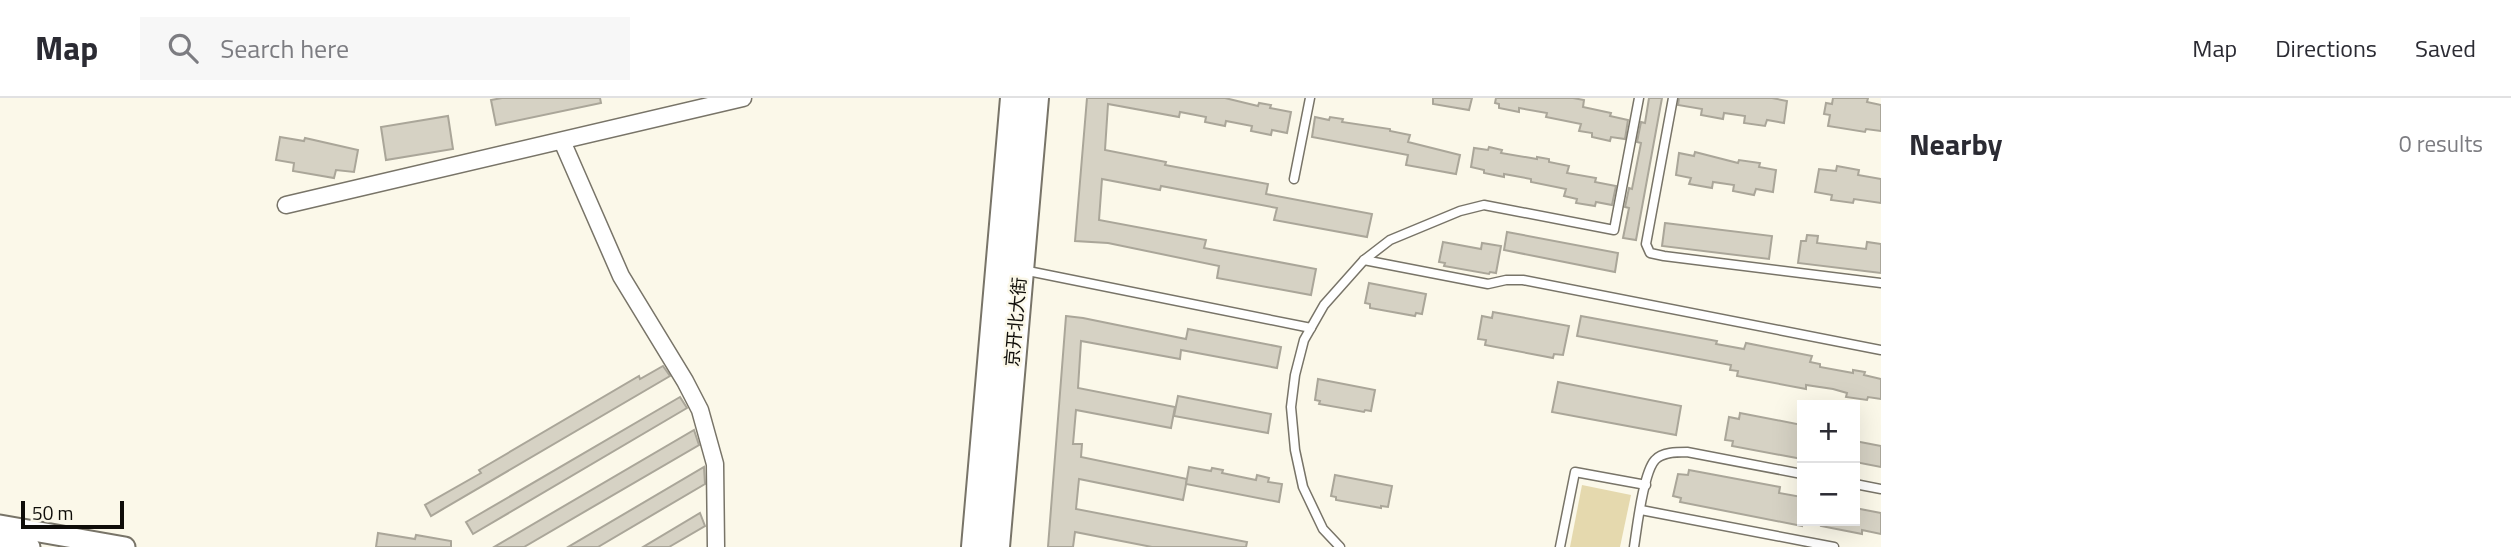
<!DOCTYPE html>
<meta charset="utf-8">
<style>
body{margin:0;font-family:"Titillium Web","Noto Sans SC",sans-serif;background:#f7f7f7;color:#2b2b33}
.controls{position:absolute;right:21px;bottom:21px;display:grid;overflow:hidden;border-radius:0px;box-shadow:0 7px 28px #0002}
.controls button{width:63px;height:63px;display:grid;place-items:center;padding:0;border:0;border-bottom:2px solid #e1e1e2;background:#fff;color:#2b2b33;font:35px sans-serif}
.scale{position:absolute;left:21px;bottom:18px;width:103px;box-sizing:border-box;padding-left:7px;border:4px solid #0f0d09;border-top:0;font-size:19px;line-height:24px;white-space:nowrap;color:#0f0d09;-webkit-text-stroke:5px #fbf8e9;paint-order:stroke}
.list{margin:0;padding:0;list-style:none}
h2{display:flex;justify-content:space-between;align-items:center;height:91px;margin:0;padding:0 28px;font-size:30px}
h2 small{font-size:23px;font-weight:400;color:#7c7c81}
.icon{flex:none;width:38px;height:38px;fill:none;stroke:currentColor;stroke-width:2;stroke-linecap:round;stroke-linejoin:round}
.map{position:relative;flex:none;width:1881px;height:449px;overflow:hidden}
header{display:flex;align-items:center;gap:42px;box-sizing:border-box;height:98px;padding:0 35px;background:#fff;border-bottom:2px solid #e1e1e2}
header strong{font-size:33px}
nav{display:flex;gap:38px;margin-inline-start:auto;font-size:24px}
.search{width:490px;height:63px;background:#f7f7f7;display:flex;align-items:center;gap:18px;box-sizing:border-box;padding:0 24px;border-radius:0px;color:#7c7c81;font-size:26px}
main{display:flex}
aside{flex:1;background:#fff}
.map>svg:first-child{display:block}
.green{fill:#e5d9ae}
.building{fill:#d6d2c4;stroke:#aaa699;stroke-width:2}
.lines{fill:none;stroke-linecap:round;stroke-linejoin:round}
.service-casing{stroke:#787468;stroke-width:11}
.minor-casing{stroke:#787468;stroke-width:19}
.tertiary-casing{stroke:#787468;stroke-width:23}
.primary-casing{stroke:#787468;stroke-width:28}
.service{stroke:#fff;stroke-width:8}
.minor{stroke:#fff;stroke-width:16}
.tertiary{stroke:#fff;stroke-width:19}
.primary{stroke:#fff;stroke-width:24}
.labels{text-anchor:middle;stroke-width:5;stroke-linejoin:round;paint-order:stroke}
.street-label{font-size:18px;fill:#0f0d09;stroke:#fbf8e9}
</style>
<header>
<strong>Map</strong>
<div class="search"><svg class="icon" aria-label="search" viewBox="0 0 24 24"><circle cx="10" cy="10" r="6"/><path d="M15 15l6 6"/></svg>Search here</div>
<nav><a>Map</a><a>Directions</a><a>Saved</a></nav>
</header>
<main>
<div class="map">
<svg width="1881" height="449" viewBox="0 0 1881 449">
<rect width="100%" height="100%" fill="#fbf8e9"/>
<path class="green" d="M 1582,387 L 1631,397 L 1620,449 L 1570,449 Z"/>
<g class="building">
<path d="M 502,0 L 600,0 L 601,5 L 496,27 L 491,2 Z"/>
<path d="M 1087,0 L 1225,0 L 1258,8 L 1259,5 L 1271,7 L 1270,10 L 1291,14 L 1287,35 L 1272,32 L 1271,37 L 1251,33 L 1252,28 L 1226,23 L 1225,28 L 1205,24 L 1206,19 L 1180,14 L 1179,19 L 1108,6 L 1105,52 L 1166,64 L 1165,67 L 1268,86 L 1266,96 L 1372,116 L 1367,139 L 1274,122 L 1277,110 L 1161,88 L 1160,92 L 1102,81 L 1099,122 L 1206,142 L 1204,150 L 1316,171 L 1311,197 L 1217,180 L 1219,168 L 1108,145 L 1075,143 Z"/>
<path d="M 1433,0 L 1472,0 L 1469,12 L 1433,6 Z"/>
<path d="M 1496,0 L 1573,0 L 1584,2 L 1583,9 L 1611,15 L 1610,18 L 1628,22 L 1625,41 L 1611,39 L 1610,43 L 1592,39 L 1592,35 L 1579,33 L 1581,26 L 1546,19 L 1547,15 L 1519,10 L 1519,14 L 1499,10 L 1499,6 L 1495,5 Z"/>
<path d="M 1649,0 L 1662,0 L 1636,142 L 1623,140 L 1629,110 L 1625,109 L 1629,90 L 1632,91 L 1641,45 L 1637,44 L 1641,24 L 1645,25 Z"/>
<path d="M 1679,0 L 1772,0 L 1787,3 L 1784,25 L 1767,22 L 1765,28 L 1744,25 L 1745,18 L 1724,15 L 1723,21 L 1701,17 L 1702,11 L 1678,7 Z"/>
<path d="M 1833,0 L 1868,0 L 1867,4 L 1881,7 L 1881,33 L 1866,31 L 1865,34 L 1828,28 L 1830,17 L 1824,16 L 1826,5 L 1832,6 Z"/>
<path d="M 448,18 L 453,51 L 386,62 L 381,29 Z"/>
<path d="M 1315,19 L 1329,22 L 1330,19 L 1343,21 L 1342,24 L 1390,31 L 1390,33 L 1410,37 L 1408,44 L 1460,57 L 1456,76 L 1406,67 L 1408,57 L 1312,39 Z"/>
<path d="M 280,39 L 304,43 L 305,40 L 358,52 L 354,74 L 336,72 L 334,80 L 293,73 L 294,65 L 276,62 Z"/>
<path d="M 1489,49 L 1502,52 L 1501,55 L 1537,61 L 1537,59 L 1549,61 L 1549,64 L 1569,68 L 1567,75 L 1596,80 L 1595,84 L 1616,88 L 1612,107 L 1596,104 L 1595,108 L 1576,105 L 1577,101 L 1564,98 L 1566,91 L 1531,84 L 1531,81 L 1504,76 L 1504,79 L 1484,75 L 1484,72 L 1471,69 L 1474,50 L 1488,52 Z"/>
<path d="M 1695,54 L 1738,65 L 1739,62 L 1760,65 L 1759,69 L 1776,72 L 1773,94 L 1756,91 L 1754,97 L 1733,93 L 1734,87 L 1713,84 L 1712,90 L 1689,86 L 1691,80 L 1676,77 L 1679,55 L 1694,58 Z"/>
<path d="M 1837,68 L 1859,72 L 1858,77 L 1881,81 L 1881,105 L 1854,101 L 1853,105 L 1831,102 L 1832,97 L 1815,94 L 1819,71 L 1836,73 Z"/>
<path d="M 1665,125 L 1772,138 L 1769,161 L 1662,148 Z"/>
<path d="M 1507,134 L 1618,155 L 1615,174 L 1504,152 Z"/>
<path d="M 1807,137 L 1818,138 L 1817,145 L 1866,151 L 1867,144 L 1881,146 L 1881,175 L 1798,165 L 1801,143 L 1806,143 Z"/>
<path d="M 1443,144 L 1481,151 L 1482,145 L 1501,148 L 1496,175 L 1490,174 L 1489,176 L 1444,168 L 1445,165 L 1439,164 Z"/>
<path d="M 1369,185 L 1426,196 L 1422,216 L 1416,215 L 1415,218 L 1370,210 L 1370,206 L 1365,205 Z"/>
<path d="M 1493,214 L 1569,228 L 1563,257 L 1554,256 L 1553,260 L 1485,247 L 1486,242 L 1478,241 L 1482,218 L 1492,220 Z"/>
<path d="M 1066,218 L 1083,220 L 1186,241 L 1188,231 L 1281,249 L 1277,270 L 1181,252 L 1180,261 L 1081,243 L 1078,290 L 1175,309 L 1171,330 L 1076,312 L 1073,346 L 1082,346 L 1081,359 L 1187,381 L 1183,402 L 1079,381 L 1076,411 L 1247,444 L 1246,449 L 1152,449 L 1075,434 L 1073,449 L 1048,449 Z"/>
<path d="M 1581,218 L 1717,243 L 1716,246 L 1744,251 L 1746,245 L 1812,258 L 1810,264 L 1820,266 L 1820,269 L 1853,275 L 1853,272 L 1865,274 L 1864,277 L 1881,281 L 1881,301 L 1868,299 L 1867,302 L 1846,299 L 1847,295 L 1833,291 L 1806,287 L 1806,291 L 1737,278 L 1738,273 L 1730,272 L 1731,267 L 1577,238 Z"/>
<path d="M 663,268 L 670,278 L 431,418 L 425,407 L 481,375 L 479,372 L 639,278 L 640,281 Z"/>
<path d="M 1318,281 L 1375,292 L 1371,313 L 1365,312 L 1364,314 L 1319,306 L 1320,303 L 1315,302 Z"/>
<path d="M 1558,284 L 1681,308 L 1676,337 L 1552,314 Z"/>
<path d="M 1178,298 L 1271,316 L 1268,335 L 1174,318 Z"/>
<path d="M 680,299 L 687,310 L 473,436 L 466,424 Z"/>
<path d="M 1740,315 L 1802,327 L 1802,361 L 1732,348 L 1733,343 L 1725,342 L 1729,319 L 1739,321 Z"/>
<path d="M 694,332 L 699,347 L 524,449 L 494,449 Z"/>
<path d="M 1855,343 L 1881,348 L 1881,369 L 1855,364 Z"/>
<path d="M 704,369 L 705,386 L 598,449 L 568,449 Z"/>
<path d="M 1189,369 L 1211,373 L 1212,370 L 1223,372 L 1222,375 L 1256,382 L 1257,377 L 1269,380 L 1268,384 L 1282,386 L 1279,404 L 1186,386 Z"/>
<path d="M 1689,372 L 1780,389 L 1779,395 L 1802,399 L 1802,428 L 1680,404 L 1681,400 L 1673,398 L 1678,376 L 1688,377 Z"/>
<path d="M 1335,377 L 1392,388 L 1388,409 L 1381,408 L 1381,410 L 1336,402 L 1336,399 L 1331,398 Z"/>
<path d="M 1855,410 L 1881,415 L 1881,436 L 1862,432 L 1862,436 L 1821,428 L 1822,423 L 1855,423 Z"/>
<path d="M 700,415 L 705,428 L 669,449 L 643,449 Z"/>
<path d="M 378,435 L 415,441 L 416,437 L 451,443 L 451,449 L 376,449 Z"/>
</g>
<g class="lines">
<g class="service-casing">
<g id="service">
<path d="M 1673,0 L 1646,146 L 1650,155 L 1664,158 L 1881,185"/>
<path d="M 1294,81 L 1310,0"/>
<path d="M 1364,162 L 1488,186 L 1506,182 L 1523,182 L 1881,252"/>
<path d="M 1023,172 L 1311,230"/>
<path d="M 1855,386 L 1881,391"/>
<path d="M 1641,412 L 1834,449"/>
<path d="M 1340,449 L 1323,431 L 1303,389 L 1295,352 L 1291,309 L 1295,277 L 1304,242 L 1324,207 L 1364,162 L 1390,142 L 1460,113 L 1484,107 L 1614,132 L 1639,0"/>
<path d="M 1560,449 L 1575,374 L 1646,387"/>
<path d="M 1634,449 C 1637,430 1643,375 1655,362 C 1662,354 1677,354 1687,354 L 1802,376"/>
</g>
</g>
<g class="minor-casing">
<g id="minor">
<path d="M 562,43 L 621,178 L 685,283 L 700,312 L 715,366 L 716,449"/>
<path d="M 286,107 L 743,0"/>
</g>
</g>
<g class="tertiary-casing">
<g id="tertiary">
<path d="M 0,427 L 125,449"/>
<path d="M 0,444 L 30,449"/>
</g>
</g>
<g class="primary-casing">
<g id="primary">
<path d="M 974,449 L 1013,0"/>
<path d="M 997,449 L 1036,0"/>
</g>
</g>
<use href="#service" class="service"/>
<use href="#minor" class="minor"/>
<use href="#tertiary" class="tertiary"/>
<use href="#primary" class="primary"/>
</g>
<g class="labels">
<g class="street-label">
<text transform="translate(1016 224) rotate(-85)" y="6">京开北大街</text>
</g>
</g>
</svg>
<div class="controls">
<button>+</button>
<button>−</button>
</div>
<div class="scale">50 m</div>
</div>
<aside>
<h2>Nearby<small>0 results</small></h2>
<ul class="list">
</ul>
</aside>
</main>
